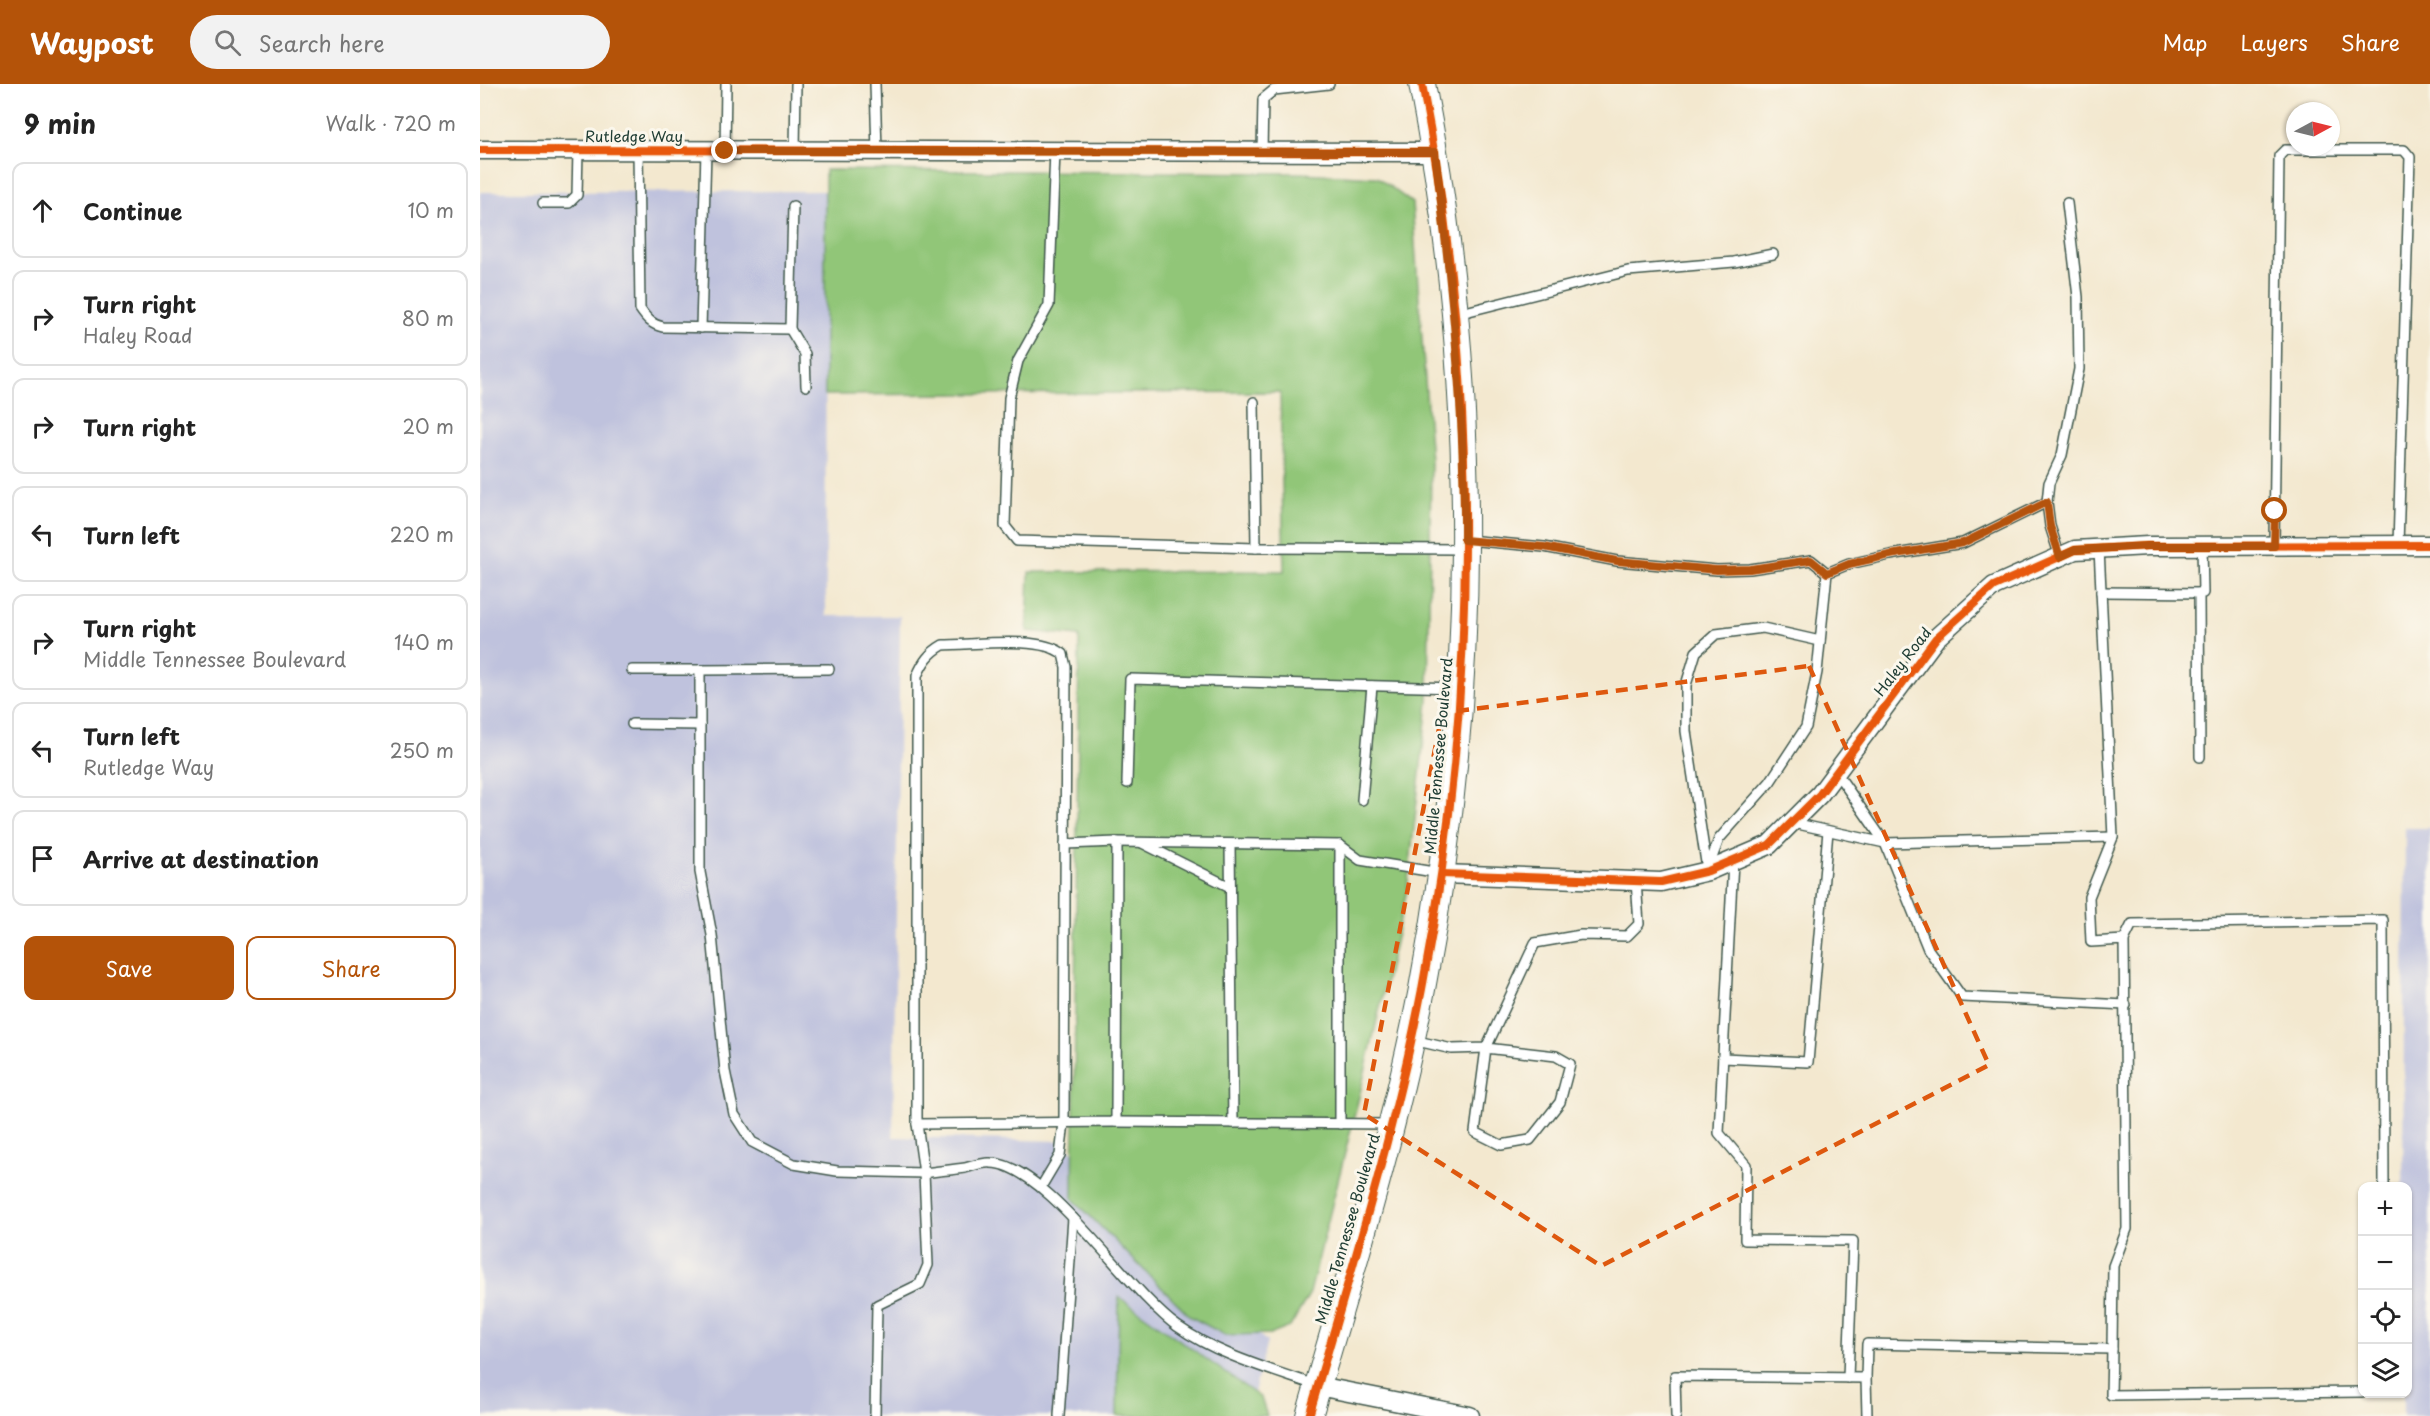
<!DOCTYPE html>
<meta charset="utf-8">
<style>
body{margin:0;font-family:"Playpen Sans",sans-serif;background:#f2f2f2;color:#222}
.controls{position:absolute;right:18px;bottom:18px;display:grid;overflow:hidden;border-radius:12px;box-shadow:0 2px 4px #0004}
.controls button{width:54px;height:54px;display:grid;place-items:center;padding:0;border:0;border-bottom:2px solid #e0e0e0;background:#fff;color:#222;font:30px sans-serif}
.compass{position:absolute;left:1806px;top:18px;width:54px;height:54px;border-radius:50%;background:#fff;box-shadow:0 2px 4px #0004;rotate:83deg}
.stop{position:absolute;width:18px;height:18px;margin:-14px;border:4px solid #b45309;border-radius:50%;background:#fff}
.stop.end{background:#b45309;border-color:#fff;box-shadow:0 2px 6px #0008}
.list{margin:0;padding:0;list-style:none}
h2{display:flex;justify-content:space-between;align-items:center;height:78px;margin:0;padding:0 24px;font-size:26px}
h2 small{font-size:20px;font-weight:400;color:#767676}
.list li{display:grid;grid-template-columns:39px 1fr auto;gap:18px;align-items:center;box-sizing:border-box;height:96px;margin:0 12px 12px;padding:0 12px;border:2px solid #e0e0e0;border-radius:12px}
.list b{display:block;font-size:22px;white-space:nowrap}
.list p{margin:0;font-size:20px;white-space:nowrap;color:#767676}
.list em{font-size:20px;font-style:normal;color:#767676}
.actions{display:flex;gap:12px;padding:18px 24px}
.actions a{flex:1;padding:14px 0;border:2px solid #b45309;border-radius:12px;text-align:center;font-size:21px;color:#b45309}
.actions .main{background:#b45309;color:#fff}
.icon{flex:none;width:33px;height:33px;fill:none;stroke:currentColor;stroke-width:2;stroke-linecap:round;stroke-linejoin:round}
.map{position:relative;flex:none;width:1950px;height:1332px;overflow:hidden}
header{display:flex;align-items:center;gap:36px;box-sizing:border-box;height:84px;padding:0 30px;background:#b45309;color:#fff}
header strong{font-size:28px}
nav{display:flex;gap:33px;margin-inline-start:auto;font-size:21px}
.search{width:420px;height:54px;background:#f2f2f2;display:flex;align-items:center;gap:15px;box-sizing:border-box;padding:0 21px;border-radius:33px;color:#767676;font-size:22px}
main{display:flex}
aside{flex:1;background:#fff}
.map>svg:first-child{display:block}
.industrial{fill:#bfc2dd}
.green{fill:#91c678;stroke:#588256;stroke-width:1.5}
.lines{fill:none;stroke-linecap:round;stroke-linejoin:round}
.service-casing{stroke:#3f574b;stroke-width:12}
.minor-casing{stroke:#3f574b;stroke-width:21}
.secondary-casing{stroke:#3f574b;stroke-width:28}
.service{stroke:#fff;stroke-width:9}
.minor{stroke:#fff;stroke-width:18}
.secondary{stroke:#fff;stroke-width:26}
.cycleway-casing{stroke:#fbf7ec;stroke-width:11}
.cycleway{stroke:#e8590c;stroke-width:8}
.route{stroke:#b45309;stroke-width:8}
.marked{fill:none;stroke:#de580e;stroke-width:4.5;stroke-dasharray:12 8;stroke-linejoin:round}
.labels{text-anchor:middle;stroke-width:6;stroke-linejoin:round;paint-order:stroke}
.street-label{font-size:15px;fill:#1f3d34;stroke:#fbf7ec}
</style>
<header>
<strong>Waypost</strong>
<div class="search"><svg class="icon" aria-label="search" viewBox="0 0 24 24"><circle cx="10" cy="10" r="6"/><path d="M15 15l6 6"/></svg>Search here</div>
<nav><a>Map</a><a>Layers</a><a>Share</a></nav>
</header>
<main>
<aside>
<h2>9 min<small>Walk · 720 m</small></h2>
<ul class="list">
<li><svg class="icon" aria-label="ahead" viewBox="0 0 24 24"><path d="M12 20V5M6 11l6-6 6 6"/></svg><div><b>Continue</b></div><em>10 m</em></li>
<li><svg class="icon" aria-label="right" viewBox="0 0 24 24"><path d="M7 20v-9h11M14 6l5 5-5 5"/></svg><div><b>Turn right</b><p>Haley Road</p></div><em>80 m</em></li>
<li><svg class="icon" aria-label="right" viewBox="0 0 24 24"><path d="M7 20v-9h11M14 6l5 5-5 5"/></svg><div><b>Turn right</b></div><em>20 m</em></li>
<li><svg class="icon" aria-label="left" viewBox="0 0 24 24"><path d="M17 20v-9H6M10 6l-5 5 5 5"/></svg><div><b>Turn left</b></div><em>220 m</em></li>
<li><svg class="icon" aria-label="right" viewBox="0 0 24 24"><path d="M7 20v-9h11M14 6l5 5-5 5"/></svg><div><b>Turn right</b><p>Middle Tennessee Boulevard</p></div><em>140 m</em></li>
<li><svg class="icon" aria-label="left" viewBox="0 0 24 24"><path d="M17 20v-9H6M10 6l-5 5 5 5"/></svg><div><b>Turn left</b><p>Rutledge Way</p></div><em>250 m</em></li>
<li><svg class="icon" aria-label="arrive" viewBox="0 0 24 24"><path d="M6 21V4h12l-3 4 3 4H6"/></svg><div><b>Arrive at destination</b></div></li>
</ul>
<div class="actions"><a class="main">Save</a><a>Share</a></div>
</aside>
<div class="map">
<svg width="1950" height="1332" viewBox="0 0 1950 1332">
<rect width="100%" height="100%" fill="#fbf7ec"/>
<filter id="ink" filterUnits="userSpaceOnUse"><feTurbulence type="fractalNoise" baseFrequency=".0167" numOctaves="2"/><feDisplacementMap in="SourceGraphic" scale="12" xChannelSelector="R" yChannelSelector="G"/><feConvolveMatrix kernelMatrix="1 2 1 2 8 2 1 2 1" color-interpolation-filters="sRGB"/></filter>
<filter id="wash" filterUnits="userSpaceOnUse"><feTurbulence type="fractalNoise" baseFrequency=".008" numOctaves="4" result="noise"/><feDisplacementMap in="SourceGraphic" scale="24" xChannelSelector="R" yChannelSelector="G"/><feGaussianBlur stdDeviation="1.35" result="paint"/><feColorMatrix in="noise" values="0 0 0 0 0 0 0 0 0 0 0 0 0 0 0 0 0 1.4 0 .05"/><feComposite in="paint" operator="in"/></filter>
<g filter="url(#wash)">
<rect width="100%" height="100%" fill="#f3e8cf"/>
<g class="industrial">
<path d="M 345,107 L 346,532 L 420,532 L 413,1053 L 581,1057 L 787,1258 L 768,1332 L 0,1332 L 0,108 Z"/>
<path d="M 1925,744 L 1950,744 L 1950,1332 L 1923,1332 L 1923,1310 L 1928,1310 L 1928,1102 L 1923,1102 Z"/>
</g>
<g class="green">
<path d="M 345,86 L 821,89 L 897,93 L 932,119 L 951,377 L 948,618 L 927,806 L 882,1001 L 830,1209 L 810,1243 L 792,1250 L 745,1251 L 711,1233 L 593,1115 L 599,552 L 547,547 L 549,488 L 804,487 L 800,308 L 345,311 Z"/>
<path d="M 639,1213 L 781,1314 L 787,1332 L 637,1332 Z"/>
</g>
</g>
<g filter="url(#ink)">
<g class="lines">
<g class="service-casing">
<g id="service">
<path d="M 395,0 L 397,67"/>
<path d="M 158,66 L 160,225 C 166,234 172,241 183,243 L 310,245"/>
<path d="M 245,67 L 246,0"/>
<path d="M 315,67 L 316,0"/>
<path d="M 575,67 L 569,221 L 538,277 L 529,314 L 525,442 L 537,457 L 776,464 L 983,465"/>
<path d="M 782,68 L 783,15 L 794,6 L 849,0"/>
<path d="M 63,119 L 89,119 L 97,111 L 98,66"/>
<path d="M 313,122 L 310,245 L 325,270 L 326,302"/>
<path d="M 977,230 L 1148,187 L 1254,178 L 1293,170"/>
<path d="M 221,244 L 226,67"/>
<path d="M 774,318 L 776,464"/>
<path d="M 987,456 L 1064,463 L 1137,477 L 1237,486 L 1270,485 L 1331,476 L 1347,489"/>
<path d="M 1794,461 L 1799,72 L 1805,66 L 1924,66 L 1930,73 L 1918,461"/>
<path d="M 1580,473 L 1570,442 L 1567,418 L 1569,399 L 1582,371 L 1599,285 L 1598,213 L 1587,119"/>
<path d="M 1621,508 L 1723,509 L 1722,462"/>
<path d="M 1719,509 L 1720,673"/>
<path d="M 349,585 L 220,586 L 220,788 L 232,851 L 245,987 L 254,1030 L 272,1058 L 314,1080 L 357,1087 L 444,1089 L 437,1040 L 437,592 C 443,578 449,569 463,561 C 494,561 560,551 583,570 L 586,583 L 584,1039 L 580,1071 L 561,1103"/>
<path d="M 152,586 L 220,586"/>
<path d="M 152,640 L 220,641"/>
<path d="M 1356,688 L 1405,759 L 1448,865 L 1482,913 L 1646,921"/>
<path d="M 647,699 L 650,595 L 977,604"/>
<path d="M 882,716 L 892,602"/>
<path d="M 1313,739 L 1405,759 L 1633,753"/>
<path d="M 637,758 L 860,761 L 880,776 L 960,789"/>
<path d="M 662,759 L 750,803"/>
<path d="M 750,760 L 753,1039"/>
<path d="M 1253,777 L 1239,1049 L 1266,1081 L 1265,1156 L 1373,1157 L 1368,1294"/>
<path d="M 1227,785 L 1206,647 L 1206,601 L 1216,568 L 1236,550 L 1283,544 L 1340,557"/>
<path d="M 1228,785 L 1239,755 L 1290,698 L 1326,643 L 1337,588 L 1347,489 L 1369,480 L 1410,471 L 1483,459 L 1567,418"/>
<path d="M 1644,856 L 1652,840 L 1903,836 L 1904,1102"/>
<path d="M 933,956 L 972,965 L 1006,964 L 1055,859 L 1101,851 L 1147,852 L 1159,840 L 1156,797"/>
<path d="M 1006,964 L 1076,972 L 1090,980 L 1080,1018 L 1050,1056 L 1021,1061 L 995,1048 Z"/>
<path d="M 1243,974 L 1328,978 L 1348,747"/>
<path d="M 636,1038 L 909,1040"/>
<path d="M 437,1040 L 636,1038 L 637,758 L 585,760"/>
<path d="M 860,1040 L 860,761"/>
<path d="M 1632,1265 L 1631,1311 L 1882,1308"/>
<path d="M 1386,1294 L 1387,1260 L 1632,1265 L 1633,1182 L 1647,1145 L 1644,856 L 1611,858 L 1609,813 L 1633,753 L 1619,465"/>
<path d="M 395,1332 L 397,1221 L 440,1200 L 448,1181 L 444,1089 C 457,1087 471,1086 485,1084 C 493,1082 503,1078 511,1079 C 566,1080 649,1208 697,1242 C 738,1271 789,1285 835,1301"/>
<path d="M 579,1332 L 593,1134"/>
<path d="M 1196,1332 L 1195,1292 L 1386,1294 L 1387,1332"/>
</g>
</g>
<g class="minor-casing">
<g id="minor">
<path d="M 0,66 L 955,68"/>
<path d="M 962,790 L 1181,798 L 1228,787 L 1289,761 L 1340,710 L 1456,554 L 1514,502 L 1595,466 L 1668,462 L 1950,461"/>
<path d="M 838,1302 L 990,1332"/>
</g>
</g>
<g class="secondary-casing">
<path id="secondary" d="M 829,1332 C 870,1191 914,1050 942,905 C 999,608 1000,297 942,0"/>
</g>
<use href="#service" class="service"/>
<use href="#minor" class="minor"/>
<use href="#secondary" class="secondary"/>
<g class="cycleway-casing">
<g id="cycleway">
<path d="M 0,66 L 955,68"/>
<path d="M 962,790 L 1181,798 L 1228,787 L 1289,761 L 1340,710 L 1456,554 L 1514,502 L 1595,466 L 1668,462 L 1950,461"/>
<path d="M 829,1332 C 870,1191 914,1050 942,905 C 999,608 1000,297 942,0"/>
</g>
</g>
<use href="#cycleway" class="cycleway"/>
</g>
</g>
<g class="lines" filter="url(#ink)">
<path class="route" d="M 245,67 L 955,68 C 971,197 985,326 984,456 L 1064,463 L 1137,477 L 1237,486 L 1270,485 L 1331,476 L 1347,489 L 1369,480 L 1410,471 L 1483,459 L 1567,418 L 1570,442 L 1580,473 L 1595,466 L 1668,462 L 1794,462 L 1795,427"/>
</g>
<path class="marked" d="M 1329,582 L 1509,981 L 1121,1182 L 884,1030 L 962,629 Z"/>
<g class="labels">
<g class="street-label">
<text x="154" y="58">Rutledge Way</text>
<text transform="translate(1423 578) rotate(-52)" y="5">Haley Road</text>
<text transform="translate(959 672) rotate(-85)" y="5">Middle Tennessee Boulevard</text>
<text transform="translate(868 1145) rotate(-74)" y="5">Middle Tennessee Boulevard</text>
</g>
</g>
</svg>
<div class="controls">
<button>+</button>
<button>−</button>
<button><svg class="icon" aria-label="locate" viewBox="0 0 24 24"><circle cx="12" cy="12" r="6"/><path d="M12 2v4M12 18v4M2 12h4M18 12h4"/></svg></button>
<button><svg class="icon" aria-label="layers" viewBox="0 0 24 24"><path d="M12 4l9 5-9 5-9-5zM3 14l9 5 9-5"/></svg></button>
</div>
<svg class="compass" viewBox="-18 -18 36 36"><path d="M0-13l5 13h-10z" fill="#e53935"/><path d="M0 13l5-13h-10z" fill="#767676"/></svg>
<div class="stop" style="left:1795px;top:427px"></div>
<div class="stop end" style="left:245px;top:67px"></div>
</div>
</main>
